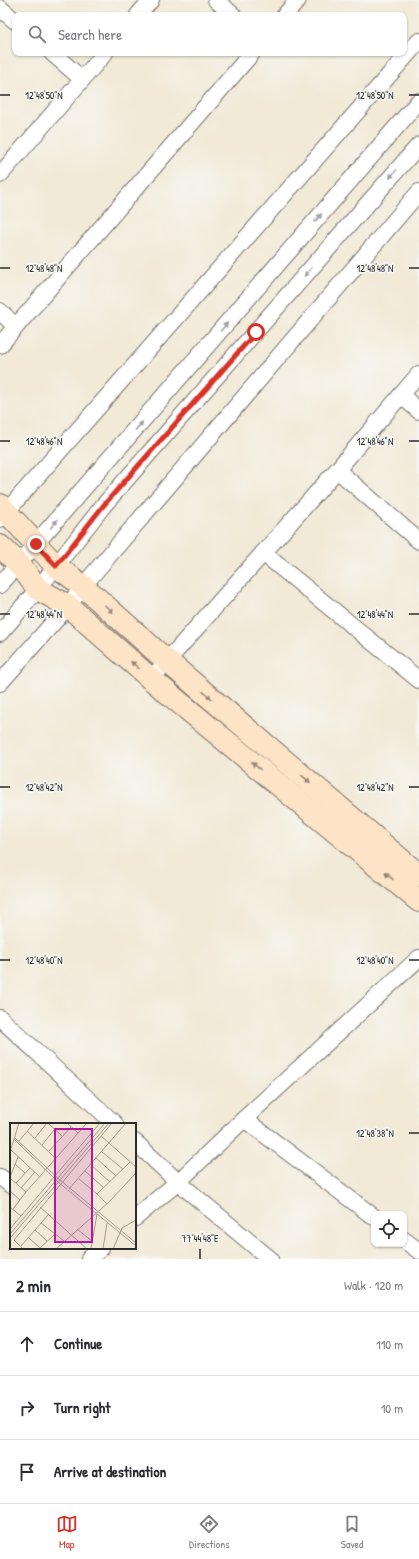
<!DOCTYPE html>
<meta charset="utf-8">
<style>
body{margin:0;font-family:"Patrick Hand",sans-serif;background:#f7f7f7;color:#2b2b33}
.controls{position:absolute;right:12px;bottom:12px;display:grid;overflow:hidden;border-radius:8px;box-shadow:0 1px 3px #0004}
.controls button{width:36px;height:36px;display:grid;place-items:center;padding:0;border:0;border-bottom:1px solid #e1e1e2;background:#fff;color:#2b2b33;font:20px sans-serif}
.stop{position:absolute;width:12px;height:12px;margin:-9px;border:3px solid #d93025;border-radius:50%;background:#fff}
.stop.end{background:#d93025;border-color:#fff;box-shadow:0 1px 4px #0008}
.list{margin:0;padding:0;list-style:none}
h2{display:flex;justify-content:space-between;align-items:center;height:52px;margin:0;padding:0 16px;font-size:17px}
h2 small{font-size:13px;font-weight:400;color:#7c7c81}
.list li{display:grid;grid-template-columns:26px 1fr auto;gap:12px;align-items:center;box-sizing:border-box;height:64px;padding:0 16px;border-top:1px solid #e1e1e2}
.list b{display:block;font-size:15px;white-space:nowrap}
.list em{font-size:13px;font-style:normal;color:#7c7c81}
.icon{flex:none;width:22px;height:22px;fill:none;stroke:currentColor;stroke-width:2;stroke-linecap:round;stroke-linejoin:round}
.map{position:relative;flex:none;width:419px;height:1259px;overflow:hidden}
.search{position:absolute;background:#fff;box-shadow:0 1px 3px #0004;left:12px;right:12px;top:12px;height:44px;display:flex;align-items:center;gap:10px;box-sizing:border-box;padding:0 14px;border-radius:8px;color:#7c7c81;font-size:15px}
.sheet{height:244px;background:#fff}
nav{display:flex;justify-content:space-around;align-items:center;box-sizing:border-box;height:56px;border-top:1px solid #e1e1e2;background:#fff;font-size:11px;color:#7c7c81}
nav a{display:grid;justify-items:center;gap:2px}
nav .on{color:#d93025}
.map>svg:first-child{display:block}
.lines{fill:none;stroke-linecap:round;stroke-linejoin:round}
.street-casing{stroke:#716e67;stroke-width:18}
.secondary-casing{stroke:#716e67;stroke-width:24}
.street{stroke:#fff;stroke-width:16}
.secondary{stroke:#fee4c6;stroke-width:22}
.oneway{fill:#a0a0a0}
.oneway2{fill:#948878}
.route{stroke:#d93025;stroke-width:5}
.ticks{fill:none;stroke:#2b2b2b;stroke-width:1.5}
.inset-road{fill:none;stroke:#a29d92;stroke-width:1}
.view{fill:#b5179e;fill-opacity:0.15;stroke:#b5179e;stroke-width:2}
.inset-edge{fill:none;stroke:#2b2b2b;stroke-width:2}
.ticks-label{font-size:10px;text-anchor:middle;fill:#2b2b2b;stroke:#f6f6f2;stroke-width:3.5;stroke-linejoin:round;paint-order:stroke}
</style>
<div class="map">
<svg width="419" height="1259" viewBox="0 0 419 1259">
<rect width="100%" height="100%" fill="#f6f6f2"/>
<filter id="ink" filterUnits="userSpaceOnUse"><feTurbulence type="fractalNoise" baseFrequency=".025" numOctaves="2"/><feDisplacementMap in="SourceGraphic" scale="8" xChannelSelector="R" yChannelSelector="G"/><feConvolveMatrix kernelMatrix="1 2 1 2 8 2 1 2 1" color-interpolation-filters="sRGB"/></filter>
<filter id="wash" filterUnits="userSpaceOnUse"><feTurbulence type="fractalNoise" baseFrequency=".012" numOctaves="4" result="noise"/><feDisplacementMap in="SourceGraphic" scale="16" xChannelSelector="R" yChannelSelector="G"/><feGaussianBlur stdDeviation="0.9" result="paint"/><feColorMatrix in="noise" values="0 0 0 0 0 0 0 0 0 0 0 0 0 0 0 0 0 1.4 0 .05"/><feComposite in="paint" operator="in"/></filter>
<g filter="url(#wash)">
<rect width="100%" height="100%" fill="#f2e9d6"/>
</g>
<g filter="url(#ink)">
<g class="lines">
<g class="street-casing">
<g id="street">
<path d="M 216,0 L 233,15"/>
<path d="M 0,8 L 15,21"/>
<path d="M 138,15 L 151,0"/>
<path d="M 285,15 L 298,0"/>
<path d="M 52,53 L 82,79"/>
<path d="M 0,175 L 105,53"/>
<path d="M 0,311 L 16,327"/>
<path d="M 0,345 L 252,53"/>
<path d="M 401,395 L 419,411"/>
<path d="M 337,470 L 419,541"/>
<path d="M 0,519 L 419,41"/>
<path d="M 263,553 L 419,680"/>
<path d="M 0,585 L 419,101"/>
<path d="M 0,633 L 38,589 L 103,506 L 419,145"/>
<path d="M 151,679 L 337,470 L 419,374"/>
<path d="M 0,683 L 68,606 L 83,586 L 419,192"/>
<path d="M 0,1018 L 115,1124"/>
<path d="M 244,1119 L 374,1217"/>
<path d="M 135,1142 L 178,1182 L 270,1259"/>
<path d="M 0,1177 L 11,1185"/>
<path d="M 135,1218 L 178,1182 L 244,1119 L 419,958"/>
<path d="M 404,1240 L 419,1251"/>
<path d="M 89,1259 L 101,1248"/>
</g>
</g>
<g class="secondary-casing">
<g id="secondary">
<path d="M 0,505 L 56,566 L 83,586 L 167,661 L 419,875"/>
<path d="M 0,546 L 19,564 L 38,589 L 68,606 L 151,679 L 419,901"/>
</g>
</g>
<use href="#street" class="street"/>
<use href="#secondary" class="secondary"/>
</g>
<defs><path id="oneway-solid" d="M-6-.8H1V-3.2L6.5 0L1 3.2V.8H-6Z"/></defs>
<g class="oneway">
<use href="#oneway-solid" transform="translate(393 174) rotate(131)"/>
<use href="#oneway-solid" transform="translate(318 218) rotate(-49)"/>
<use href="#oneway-solid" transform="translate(308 272) rotate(131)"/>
<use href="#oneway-solid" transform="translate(224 327) rotate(-49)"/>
<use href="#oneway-solid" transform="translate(139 426) rotate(-49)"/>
<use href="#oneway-solid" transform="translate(54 524) rotate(-49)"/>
</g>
<g class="oneway2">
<use href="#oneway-solid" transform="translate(109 609) rotate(42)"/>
<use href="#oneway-solid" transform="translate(135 665) rotate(-139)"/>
<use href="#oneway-solid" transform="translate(207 695) rotate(40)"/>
<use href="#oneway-solid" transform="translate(256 766) rotate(-140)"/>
<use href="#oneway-solid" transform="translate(306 779) rotate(40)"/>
<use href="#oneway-solid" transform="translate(389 876) rotate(-140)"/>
</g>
</g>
<g class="lines" filter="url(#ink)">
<path class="route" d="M 36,544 L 56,566 L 103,506 L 256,332"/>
</g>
<path class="ticks" d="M 0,95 L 10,95M 409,95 L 419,95M 0,268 L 10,268M 409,268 L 419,268M 0,441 L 10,441M 409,441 L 419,441M 0,614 L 10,614M 409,614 L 419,614M 0,787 L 10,787M 409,787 L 419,787M 0,960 L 10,960M 409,960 L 419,960M 409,1133 L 419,1133M 200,1249 L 200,1259"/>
<g transform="translate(10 1123)">
<rect width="126" height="126" fill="#f2e9d6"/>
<path class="inset-road" d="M 38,0 L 52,13M 57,0 L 68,10M 17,8 L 46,36M 91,13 L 126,44M 5,15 L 50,57 L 126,120M 25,15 L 37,0M 4,16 L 48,59 L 126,123M 9,18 L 24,0M 32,22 L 44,7M 1,27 L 30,54M 39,28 L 61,4M 0,29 L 9,0M 92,29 L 113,46M 86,35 L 106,53M 5,41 L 15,50M 81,42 L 100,59M 75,48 L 94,65M 0,54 L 8,34M 0,55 L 16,69 L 77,0M 69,56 L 87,71 L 120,39M 6,60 L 20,45M 11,65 L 25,49M 59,66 L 116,0M 0,68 L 10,77M 87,71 L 97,81M 0,84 L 11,93M 30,84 L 77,126M 3,86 L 16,69M 31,100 L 54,118M 0,106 L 90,0M 67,106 L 83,119M 25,107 L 37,118M 0,111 L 95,0M 1,114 L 99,0M 18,114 L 31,126M 11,123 L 38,92M 30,125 L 44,112M 13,126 L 4,117 L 102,0M 46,126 L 99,79 L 126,50M 81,126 L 87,91M 93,126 L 97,100M 103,126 L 112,105 L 126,97"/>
<path class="view" d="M 45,6 L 82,6 L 82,119 L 45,119 Z"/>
<rect width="126" height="126" class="inset-edge"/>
</g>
<g class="ticks-label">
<text x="44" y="99">12°48'50"N</text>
<text x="375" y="99">12°48'50"N</text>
<text x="44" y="272">12°48'48"N</text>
<text x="375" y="272">12°48'48"N</text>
<text x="44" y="445">12°48'46"N</text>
<text x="375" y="445">12°48'46"N</text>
<text x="44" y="618">12°48'44"N</text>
<text x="375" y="618">12°48'44"N</text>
<text x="44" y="791">12°48'42"N</text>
<text x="375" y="791">12°48'42"N</text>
<text x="44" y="964">12°48'40"N</text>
<text x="375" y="964">12°48'40"N</text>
<text x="375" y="1137">12°48'38"N</text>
<text x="200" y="1242">77°44'48"E</text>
</g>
</svg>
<div class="controls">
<button><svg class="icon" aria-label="locate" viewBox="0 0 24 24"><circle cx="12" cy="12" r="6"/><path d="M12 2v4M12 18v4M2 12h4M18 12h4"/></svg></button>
</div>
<div class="stop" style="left:256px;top:332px"></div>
<div class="stop end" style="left:36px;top:544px"></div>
<div class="search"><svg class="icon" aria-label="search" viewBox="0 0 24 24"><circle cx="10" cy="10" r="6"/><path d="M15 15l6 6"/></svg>Search here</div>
</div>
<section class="sheet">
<h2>2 min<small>Walk · 120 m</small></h2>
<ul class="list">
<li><svg class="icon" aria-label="ahead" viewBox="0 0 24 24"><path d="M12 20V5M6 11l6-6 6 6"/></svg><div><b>Continue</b></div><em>110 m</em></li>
<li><svg class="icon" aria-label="right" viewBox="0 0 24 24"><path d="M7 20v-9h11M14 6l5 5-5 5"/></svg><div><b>Turn right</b></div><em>10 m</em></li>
<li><svg class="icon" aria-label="arrive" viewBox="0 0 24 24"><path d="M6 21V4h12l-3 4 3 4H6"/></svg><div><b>Arrive at destination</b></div></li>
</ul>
</section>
<nav>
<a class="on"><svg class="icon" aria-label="map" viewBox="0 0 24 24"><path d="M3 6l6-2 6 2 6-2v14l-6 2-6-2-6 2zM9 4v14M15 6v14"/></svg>Map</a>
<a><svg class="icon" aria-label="directions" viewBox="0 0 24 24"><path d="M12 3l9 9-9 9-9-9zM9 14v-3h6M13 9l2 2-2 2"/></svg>Directions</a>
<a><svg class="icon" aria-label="saved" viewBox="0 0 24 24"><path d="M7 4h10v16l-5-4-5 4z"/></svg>Saved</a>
</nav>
